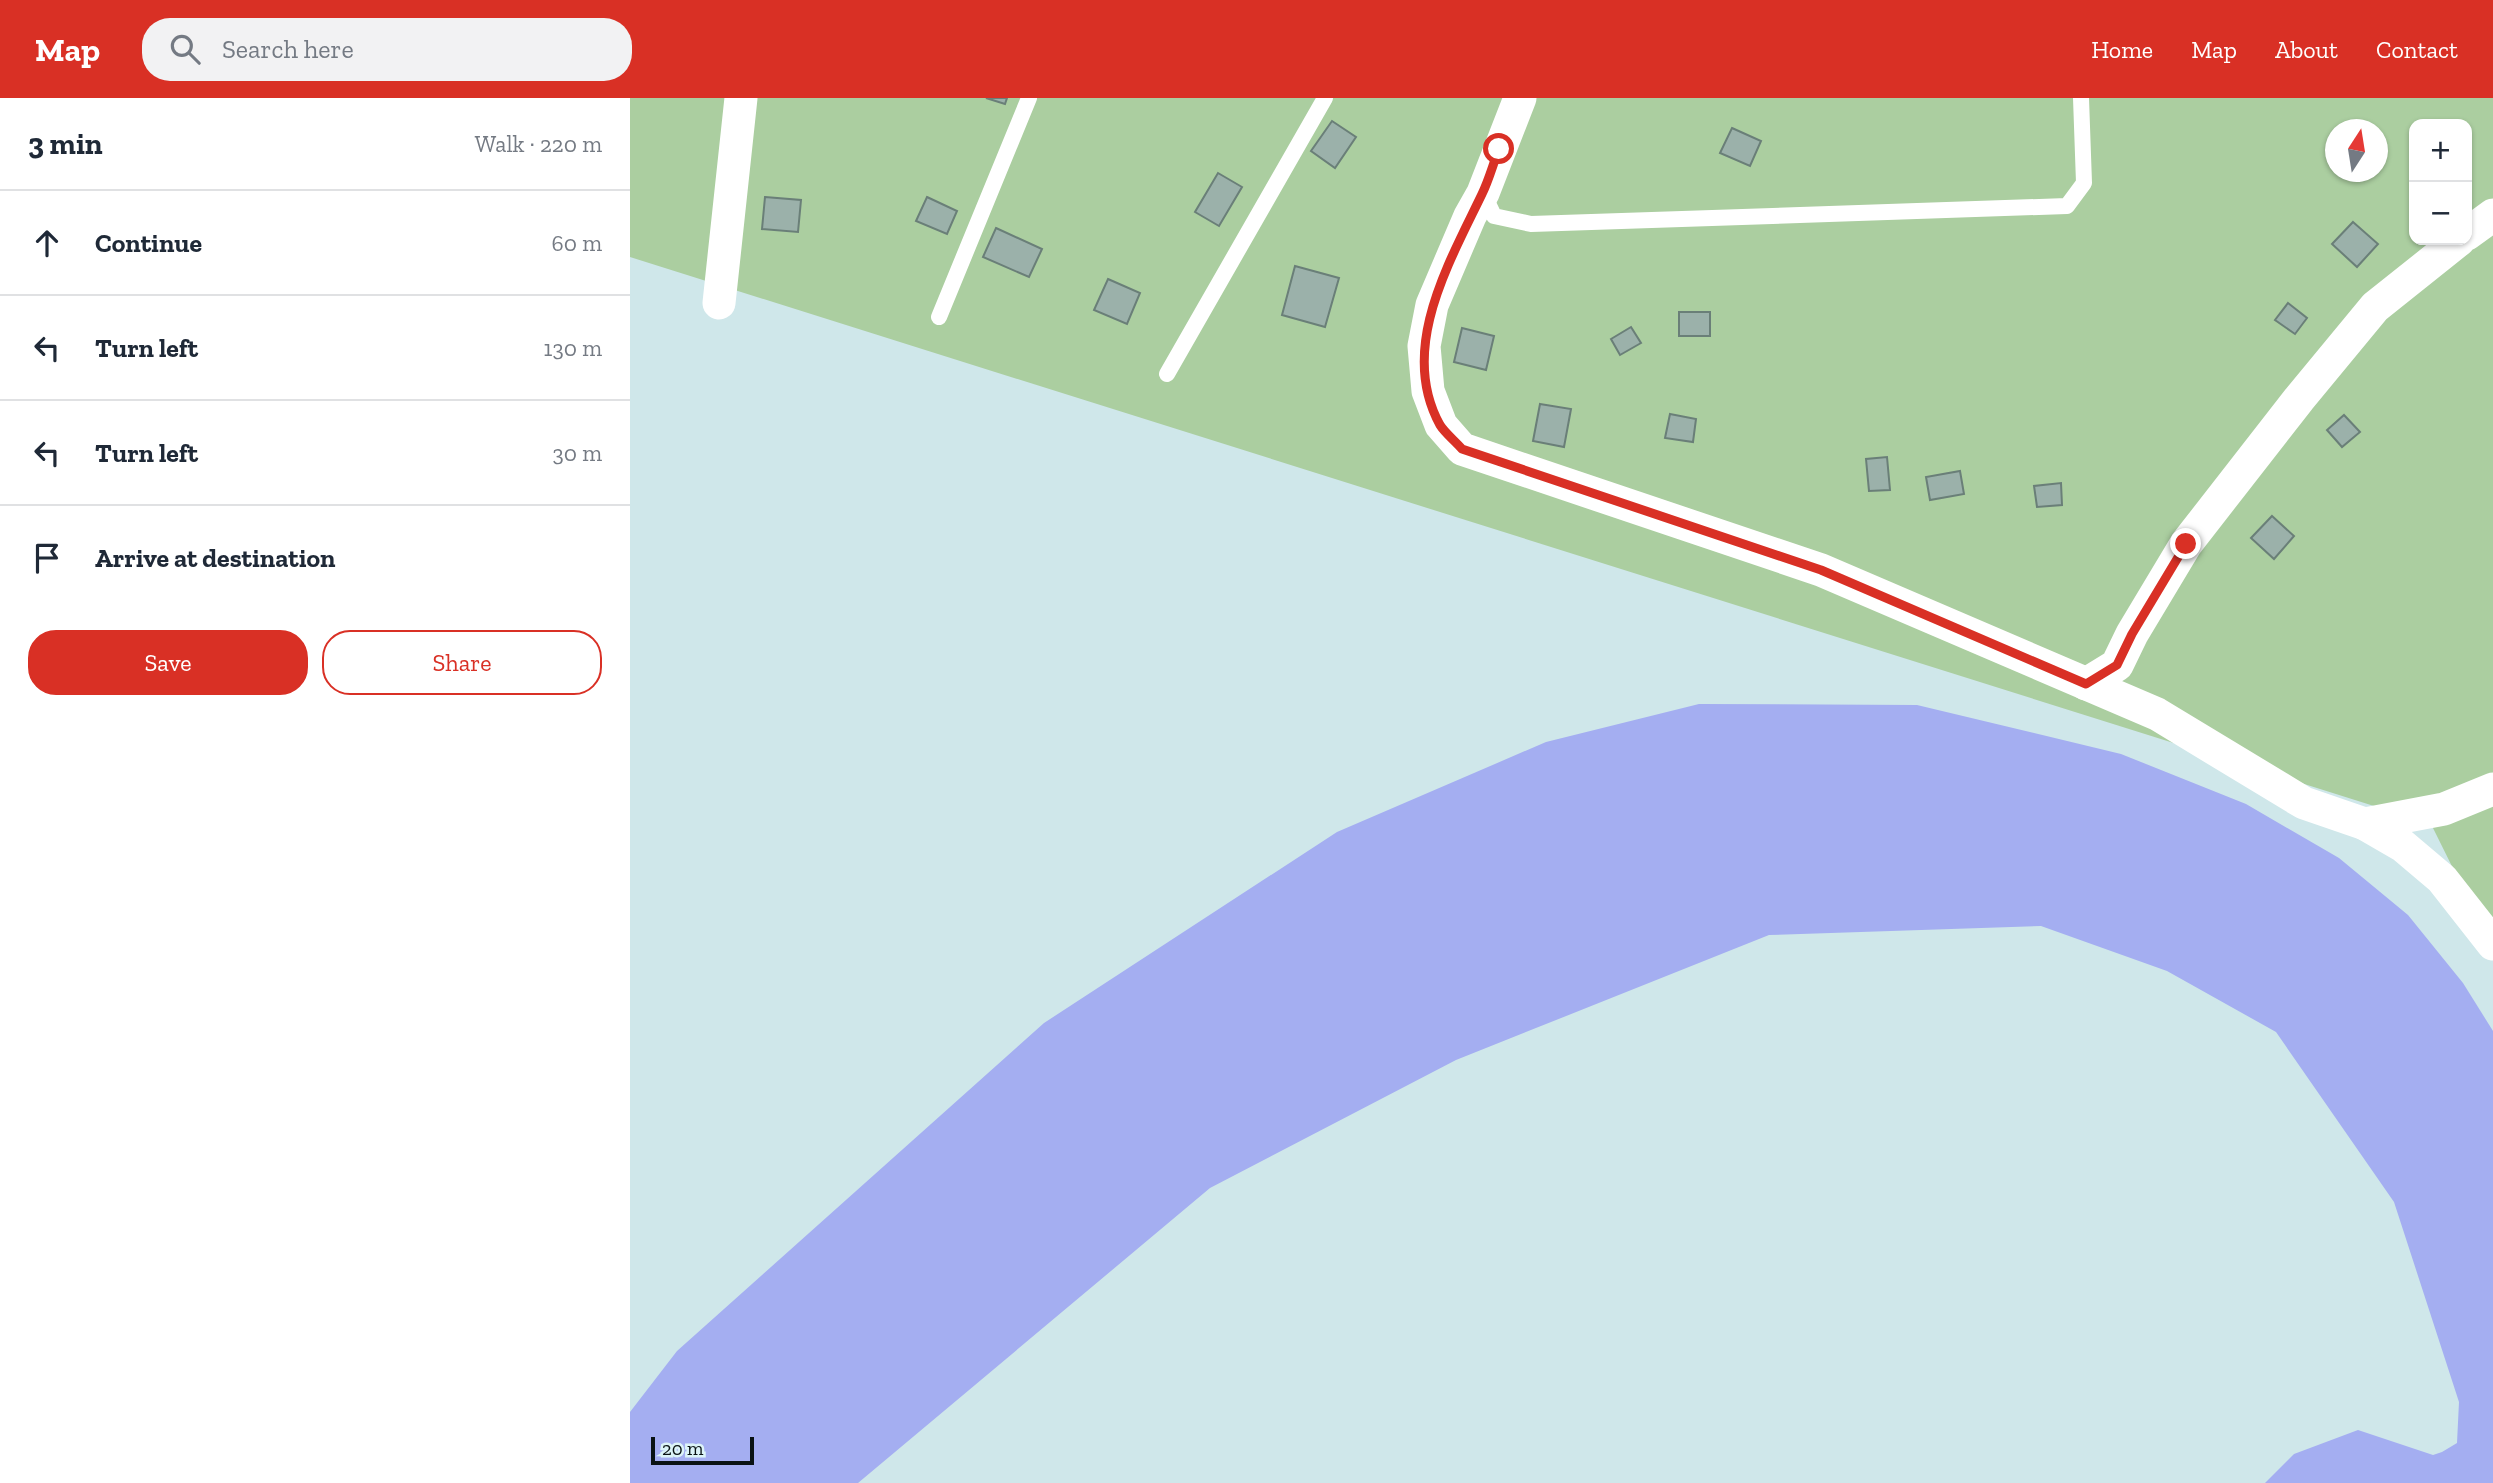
<!DOCTYPE html>
<meta charset="utf-8">
<style>
body{margin:0;font-family:"Zilla Slab",serif;background:#f2f2f3;color:#1f2937}
.controls{position:absolute;right:21px;top:21px;display:grid;overflow:hidden;border-radius:14px;box-shadow:0 2px 5px #0004}
.controls button{width:63px;height:63px;display:grid;place-items:center;padding:0;border:0;border-bottom:2px solid #e0e1e3;background:#fff;color:#1f2937;font:35px sans-serif}
.compass{position:absolute;left:1695px;top:21px;width:63px;height:63px;border-radius:50%;background:#fff;box-shadow:0 2px 5px #0004;rotate:12deg}
.scale{position:absolute;left:21px;bottom:18px;width:103px;box-sizing:border-box;padding-left:7px;border:4px solid #091213;border-top:0;font-size:19px;line-height:24px;white-space:nowrap;color:#091213;-webkit-text-stroke:5px #dcf4f8;paint-order:stroke}
.stop{position:absolute;width:21px;height:21px;margin:-16px;border:5px solid #d93025;border-radius:50%;background:#fff}
.stop.end{background:#d93025;border-color:#fff;box-shadow:0 2px 7px #0008}
.list{margin:0;padding:0;list-style:none}
h2{display:flex;justify-content:space-between;align-items:center;height:91px;margin:0;padding:0 28px;font-size:30px}
h2 small{font-size:23px;font-weight:400;color:#747a83}
.list li{display:grid;grid-template-columns:46px 1fr auto;gap:21px;align-items:center;box-sizing:border-box;height:105px;padding:0 28px;border-top:2px solid #e0e1e3}
.list b{display:block;font-size:26px;white-space:nowrap}
.list em{font-size:23px;font-style:normal;color:#747a83}
.actions{display:flex;gap:14px;padding:21px 28px}
.actions a{flex:1;padding:16px 0;border:2px solid #d93025;border-radius:28px;text-align:center;font-size:24px;color:#d93025}
.actions .main{background:#d93025;color:#fff}
.icon{flex:none;width:38px;height:38px;fill:none;stroke:currentColor;stroke-width:2;stroke-linecap:round;stroke-linejoin:round}
.map{position:relative;flex:none;width:1863px;height:1385px;overflow:hidden}
header{display:flex;align-items:center;gap:42px;box-sizing:border-box;height:98px;padding:0 35px;background:#d93025;color:#fff}
header strong{font-size:33px}
nav{display:flex;gap:38px;margin-inline-start:auto;font-size:24px}
.search{width:490px;height:63px;background:#f2f2f3;display:flex;align-items:center;gap:18px;box-sizing:border-box;padding:0 24px;border-radius:28px;color:#747a83;font-size:26px}
main{display:flex}
aside{flex:1;background:#fff}
.map>svg:first-child{display:block}
.green{fill:#abcea0;fill-rule:evenodd}
.water{fill:#a4aef1}
.building{fill:#9bb1aa;stroke:#6a7f78;stroke-width:2}
.lines{fill:none;stroke-linecap:round;stroke-linejoin:round}
.service{stroke:#fff;stroke-width:16}
.minor{stroke:#fff;stroke-width:33}
.route{stroke:#d93025;stroke-width:9}
</style>
<header>
<strong>Map</strong>
<div class="search"><svg class="icon" aria-label="search" viewBox="0 0 24 24"><circle cx="10" cy="10" r="6"/><path d="M15 15l6 6"/></svg>Search here</div>
<nav><a>Home</a><a>Map</a><a>About</a><a>Contact</a></nav>
</header>
<main>
<aside>
<h2>3 min<small>Walk · 220 m</small></h2>
<ul class="list">
<li><svg class="icon" aria-label="ahead" viewBox="0 0 24 24"><path d="M12 20V5M6 11l6-6 6 6"/></svg><div><b>Continue</b></div><em>60 m</em></li>
<li><svg class="icon" aria-label="left" viewBox="0 0 24 24"><path d="M17 20v-9H6M10 6l-5 5 5 5"/></svg><div><b>Turn left</b></div><em>130 m</em></li>
<li><svg class="icon" aria-label="left" viewBox="0 0 24 24"><path d="M17 20v-9H6M10 6l-5 5 5 5"/></svg><div><b>Turn left</b></div><em>30 m</em></li>
<li><svg class="icon" aria-label="arrive" viewBox="0 0 24 24"><path d="M6 21V4h12l-3 4 3 4H6"/></svg><div><b>Arrive at destination</b></div></li>
</ul>
<div class="actions"><a class="main">Save</a><a>Share</a></div>
</aside>
<div class="map">
<svg width="1863" height="1385" viewBox="0 0 1863 1385">
<rect width="100%" height="100%" fill="#cfe7ea"/>
<path class="green" d="M 0,0 L 1863,0 L 1863,851 L 1801,726 L 0,159 ZM 1784,26 L 1837,26 L 1837,142 L 1784,142 ZM 1706,32 L 1748,32 L 1748,74 L 1706,74 Z"/>
<path class="water" d="M 1069,606 L 1287,607 L 1491,656 L 1616,706 L 1709,760 L 1778,817 L 1833,885 L 1863,933 L 1863,1385 L 1635,1385 L 1664,1356 L 1728,1332 L 1803,1357 L 1812,1354 L 1827,1345 L 1829,1304 L 1764,1104 L 1646,934 L 1537,873 L 1411,828 L 1139,837 L 826,962 L 580,1090 L 228,1385 L 0,1385 L 0,1314 L 47,1253 L 414,925 L 707,734 L 916,644 Z"/>
<g class="building">
<path d="M 356,0 L 377,0 L 375,6 Z"/>
<path d="M 702,23 L 726,39 L 705,70 L 681,53 Z"/>
<path d="M 1102,30 L 1131,43 L 1120,68 L 1090,55 Z"/>
<path d="M 588,75 L 612,89 L 589,128 L 565,114 Z"/>
<path d="M 135,99 L 171,102 L 168,134 L 132,131 Z"/>
<path d="M 297,99 L 327,113 L 317,136 L 286,123 Z"/>
<path d="M 1723,124 L 1748,146 L 1727,169 L 1702,146 Z"/>
<path d="M 366,130 L 412,151 L 399,179 L 353,159 Z"/>
<path d="M 665,168 L 709,180 L 695,229 L 652,217 Z"/>
<path d="M 478,181 L 510,195 L 497,226 L 464,212 Z"/>
<path d="M 1658,205 L 1677,220 L 1665,236 L 1645,222 Z"/>
<rect x="1049" y="214" width="31" height="24"/>
<path d="M 1001,229 L 1011,245 L 990,257 L 981,241 Z"/>
<path d="M 832,230 L 864,238 L 856,272 L 824,264 Z"/>
<path d="M 910,306 L 941,311 L 934,349 L 903,343 Z"/>
<path d="M 1040,316 L 1066,321 L 1063,344 L 1035,340 Z"/>
<path d="M 1714,317 L 1730,334 L 1712,349 L 1697,332 Z"/>
<path d="M 1257,359 L 1260,392 L 1239,393 L 1236,361 Z"/>
<path d="M 1330,373 L 1334,396 L 1300,402 L 1296,379 Z"/>
<path d="M 1431,385 L 1432,407 L 1407,409 L 1404,388 Z"/>
<path d="M 1642,418 L 1664,438 L 1644,461 L 1621,440 Z"/>
</g>
<g class="lines">
<g class="service">
<path d="M 853,95 L 864,118 L 901,126 L 1437,108 L 1454,85 L 1451,0"/>
<path d="M 309,219 L 399,0"/>
<path d="M 537,276 L 695,0"/>
</g>
<g class="minor">
<path d="M 890,0 L 853,95 L 840,118 L 802,207 L 794,248 L 798,293 L 811,327 L 832,351 L 1191,472 L 1527,616 L 1674,705 L 1735,726 L 1814,711 L 1863,691"/>
<path d="M 1837,136 L 1863,117"/>
<path d="M 89,205 L 111,0"/>
<path d="M 1456,586 L 1487,567 L 1502,536 L 1556,446 L 1669,301 L 1745,209 L 1829,142"/>
<path d="M 1735,726 L 1773,748 L 1812,781 L 1863,846"/>
</g>
</g>
<g class="lines">
<path class="route" d="M 869,51 C 863,66 859,82 852,96 C 819,165 768,251 810,327 C 815,335 825,343 832,351 L 1191,472 L 1456,586 L 1487,567 L 1502,536 L 1556,446"/>
</g>
</svg>
<div class="controls">
<button>+</button>
<button>−</button>
</div>
<svg class="compass" viewBox="-18 -18 36 36"><path d="M0-13l5 13h-10z" fill="#e53935"/><path d="M0 13l5-13h-10z" fill="#747a83"/></svg>
<div class="scale">20 m</div>
<div class="stop" style="left:869px;top:51px"></div>
<div class="stop end" style="left:1556px;top:446px"></div>
</div>
</main>
